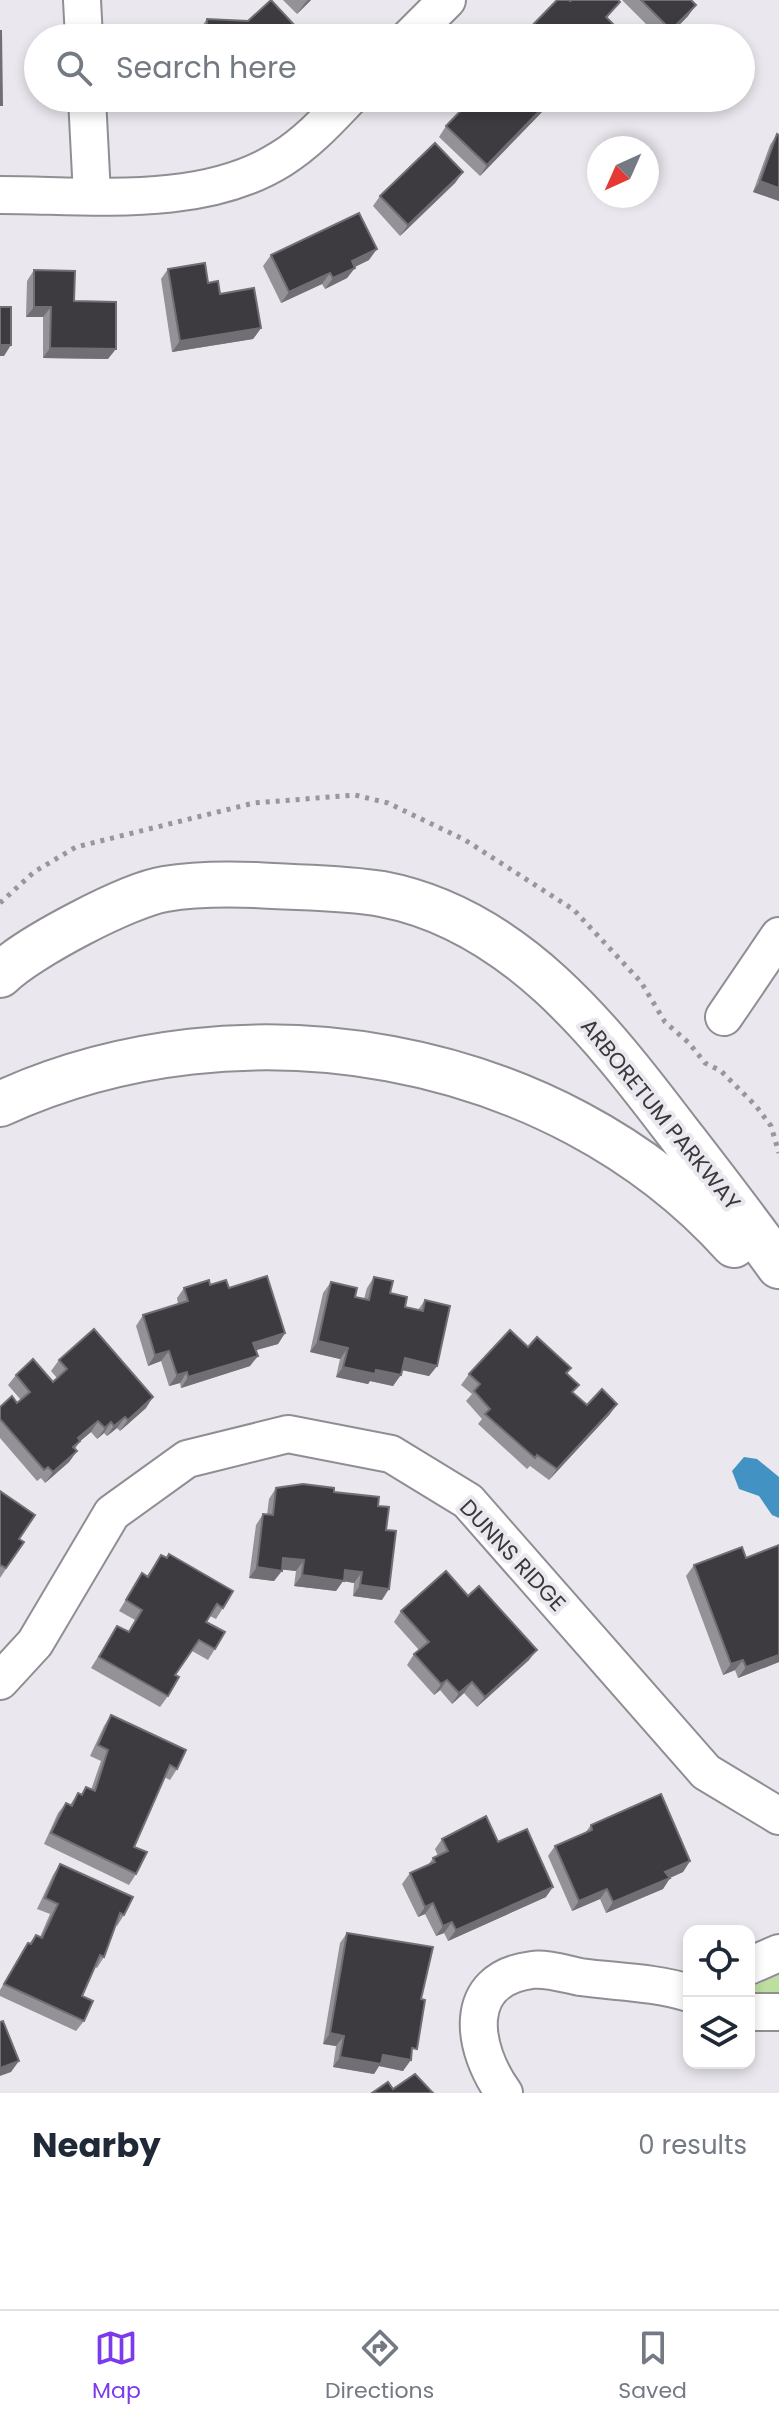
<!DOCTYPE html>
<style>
body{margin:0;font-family:Poppins,sans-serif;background:#f6f6f7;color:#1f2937}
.controls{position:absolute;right:24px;bottom:24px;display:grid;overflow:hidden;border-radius:16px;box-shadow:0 4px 12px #0003}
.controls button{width:72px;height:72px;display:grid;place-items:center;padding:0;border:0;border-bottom:2px solid #e0e1e3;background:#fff;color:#1f2937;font:40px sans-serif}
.compass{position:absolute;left:587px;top:136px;width:72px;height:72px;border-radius:50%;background:#fff;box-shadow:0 4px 12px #0003;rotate:225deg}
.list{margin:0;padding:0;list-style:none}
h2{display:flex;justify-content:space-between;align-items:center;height:104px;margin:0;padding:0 32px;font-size:34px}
h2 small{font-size:26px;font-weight:400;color:#747a83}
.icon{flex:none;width:44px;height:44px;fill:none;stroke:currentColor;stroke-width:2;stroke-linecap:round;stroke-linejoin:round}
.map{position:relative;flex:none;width:779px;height:2093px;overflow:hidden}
.search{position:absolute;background:#fff;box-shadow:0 4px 12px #0003;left:24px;right:24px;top:24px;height:88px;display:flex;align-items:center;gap:20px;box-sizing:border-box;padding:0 28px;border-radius:44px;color:#747a83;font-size:30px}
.sheet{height:216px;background:#fff}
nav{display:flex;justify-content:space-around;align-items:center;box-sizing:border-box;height:112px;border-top:2px solid #e0e1e3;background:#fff;font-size:22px;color:#747a83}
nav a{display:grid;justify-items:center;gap:4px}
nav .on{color:#7c3aed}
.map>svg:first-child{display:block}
.green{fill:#bcde9e}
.water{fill:#4293c4}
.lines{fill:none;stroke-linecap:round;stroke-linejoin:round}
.minor-casing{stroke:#908e94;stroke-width:40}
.tertiary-casing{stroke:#908e94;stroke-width:48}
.path{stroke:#98979b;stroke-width:5;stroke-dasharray:4 6;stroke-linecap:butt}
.minor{stroke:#fff;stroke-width:36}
.tertiary{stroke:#fff;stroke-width:44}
.wall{fill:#949297}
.shaded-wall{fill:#716f74}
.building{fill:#3d3b40;stroke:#716f74;stroke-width:2}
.labels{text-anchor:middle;stroke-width:8;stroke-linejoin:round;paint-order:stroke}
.street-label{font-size:22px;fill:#39383a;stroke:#eae8ee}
</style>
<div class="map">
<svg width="779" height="2093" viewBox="0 0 779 2093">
<rect width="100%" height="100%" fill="#eae8ee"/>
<path class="green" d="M 779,1975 L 779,2003 L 749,2001 L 749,1988 Z"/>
<path class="water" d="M 744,1457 L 757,1459 L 779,1477 L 779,1518 L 772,1515 L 759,1496 L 739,1489 L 732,1471 Z"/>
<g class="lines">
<g class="minor-casing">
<g id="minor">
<path d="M 82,0 L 84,38"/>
<path d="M 409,38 L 447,0"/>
<path d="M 87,98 L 92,195"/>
<path d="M 0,195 C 90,195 202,209 281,159 C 307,143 328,120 349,98"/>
<path d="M 724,1017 L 779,936"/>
<path d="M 0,1681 L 35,1643 L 112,1513 L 187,1459 L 288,1434 L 391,1454 L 468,1501 L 706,1772 L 779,1816"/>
<path d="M 749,1966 L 779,1953"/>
<path d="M 749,2012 L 779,2012"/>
<path d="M 504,2093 C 472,2049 460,1979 532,1970 C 546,1968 565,1974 580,1977 C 616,1982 654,1982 689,1993"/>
</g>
</g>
<g class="tertiary-casing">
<g id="tertiary">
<path d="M 0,975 C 27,948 128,895 165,889 C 194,884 226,884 255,885 C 297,888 341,887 382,894 C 514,919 601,1031 677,1131 C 711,1175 746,1220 779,1266"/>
<path d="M 0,1104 C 240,994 555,1046 734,1245"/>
</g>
</g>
<path class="path" d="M 0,903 L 34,872 L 76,847 L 254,803 L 355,795 L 388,803 L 465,840 L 574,910 L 641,982 L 665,1022 L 689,1043 L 705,1063 L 721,1071 L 756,1106 L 771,1126 L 779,1153"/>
<use href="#minor" class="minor"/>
<use href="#tertiary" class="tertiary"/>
</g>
<g class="wall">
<path d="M 283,0 L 311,0 L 297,14 Z"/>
<path d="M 622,0 L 691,0 L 688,16 L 667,38 L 660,38 Z"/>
<path d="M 570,1 L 620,2 L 607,18 L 609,38 L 520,38 Z"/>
<path d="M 207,19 L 289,38 L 199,38 L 199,30 Z"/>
<path d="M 551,98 L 564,98 L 558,104 Z"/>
<path d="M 542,112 L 480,176 L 439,137 L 446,126 Z"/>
<path d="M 777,134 L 779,201 L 753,192 L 770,145 Z"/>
<path d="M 463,172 L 455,183 L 400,236 L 373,206 L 380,196 Z"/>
<path d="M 271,255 L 369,260 L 355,267 L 347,278 L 325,289 L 322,284 L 281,303 L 263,266 Z"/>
<path d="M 168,269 L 208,283 L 261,328 L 253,339 L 172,352 L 161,279 Z"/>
<path d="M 34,270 L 74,301 L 108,359 L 43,358 L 43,317 L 26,317 L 27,281 Z"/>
<path d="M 374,1277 L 405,1307 L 418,1310 L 425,1300 L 437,1366 L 429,1376 L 402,1370 L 393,1386 L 370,1381 L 368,1384 L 336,1377 L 340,1359 L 310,1352 L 323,1293 L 331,1282 L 355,1297 L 364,1299 L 367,1288 Z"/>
<path d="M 210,1285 L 229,1288 L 285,1333 L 278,1344 L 256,1350 L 250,1366 L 181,1388 L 180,1383 L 169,1386 L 161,1361 L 148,1366 L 136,1326 L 143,1315 L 178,1304 L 177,1298 L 184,1288 Z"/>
<path d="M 528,1347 L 571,1368 L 567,1374 L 573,1393 L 587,1405 L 610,1414 L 549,1480 L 530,1466 L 527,1469 L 478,1424 L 482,1419 L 466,1401 L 472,1394 L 461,1385 L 469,1374 Z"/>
<path d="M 59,1360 L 146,1408 L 120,1431 L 117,1428 L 107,1436 L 104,1433 L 97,1439 L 91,1432 L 80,1441 L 75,1449 L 77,1451 L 69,1462 L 45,1483 L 41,1478 L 37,1481 L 0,1438 L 0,1407 L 17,1403 L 21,1400 L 8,1385 L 16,1375 L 53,1382 L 57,1378 L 51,1371 Z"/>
<path d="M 276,1488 L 334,1492 L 378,1506 L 386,1530 L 382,1600 L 353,1596 L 354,1583 L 343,1581 L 336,1591 L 294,1586 L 296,1571 L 282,1569 L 274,1581 L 249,1578 L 256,1525 L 263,1514 L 267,1515 L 269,1499 Z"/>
<path d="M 0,1491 L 19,1539 L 24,1542 L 0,1578 Z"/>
<path d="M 161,1555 L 223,1608 L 216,1619 L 210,1616 L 206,1622 L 215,1649 L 208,1660 L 192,1651 L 175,1675 L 168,1696 L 160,1707 L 91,1668 L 117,1626 L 128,1632 L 135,1620 L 119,1611 L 142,1573 L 147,1576 Z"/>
<path d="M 746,1558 L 779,1662 L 738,1678 L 735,1670 L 723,1675 L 686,1576 L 694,1565 Z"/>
<path d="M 468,1596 L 529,1660 L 477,1707 L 464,1693 L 452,1704 L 440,1690 L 434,1695 L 407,1665 L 414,1654 L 419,1650 L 394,1622 L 401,1611 Z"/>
<path d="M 111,1715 L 177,1769 L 170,1780 L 164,1777 L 134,1847 L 136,1874 L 129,1885 L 44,1844 L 58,1813 L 66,1803 L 70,1805 L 78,1793 L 81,1795 L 86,1787 L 91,1790 L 101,1761 L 90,1756 L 104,1726 Z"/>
<path d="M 591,1825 L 690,1861 L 683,1872 L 670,1878 L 663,1889 L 606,1913 L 600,1899 L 572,1911 L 548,1856 L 555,1846 L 585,1833 Z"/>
<path d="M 442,1839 L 498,1842 L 546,1897 L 448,1941 L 444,1933 L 436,1936 L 425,1914 L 418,1917 L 402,1884 L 410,1873 L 428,1865 L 433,1858 L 438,1856 L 435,1849 Z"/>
<path d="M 60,1864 L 124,1915 L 117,1926 L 116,1925 L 104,1957 L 97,1968 L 95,1967 L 82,1996 L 84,2021 L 76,2031 L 0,1996 L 0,1990 L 21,1954 L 36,1935 L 40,1937 L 50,1914 L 37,1909 L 53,1875 Z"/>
<path d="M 347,1933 L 421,1999 L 411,2056 L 403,2071 L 379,2066 L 374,2074 L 333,2067 L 336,2046 L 323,2044 L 340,1943 Z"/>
</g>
<g class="shaded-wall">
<path d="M 308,0 L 311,0 L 297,14 L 305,3 Z"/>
<path d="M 696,5 L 688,16 L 666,38 L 671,30 Z"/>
<path d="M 549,101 L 542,112 L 480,176 L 487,165 Z"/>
<path d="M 463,172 L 455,183 L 400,236 L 408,225 Z"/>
<path d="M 760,181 L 779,188 L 779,201 L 753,192 Z"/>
<path d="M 377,249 L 369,260 L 344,272 L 352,261 Z"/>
<path d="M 355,268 L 347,278 L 325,289 L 333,278 Z"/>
<path d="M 330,273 L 322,284 L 281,303 L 289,292 Z"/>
<path d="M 34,307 L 51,307 L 43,317 L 26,317 Z"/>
<path d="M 261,328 L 253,339 L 172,352 L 180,341 Z"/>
<path d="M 0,345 L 11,345 L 4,356 L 0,356 Z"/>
<path d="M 50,348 L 116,349 L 108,359 L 43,358 Z"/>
<path d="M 285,1333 L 278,1344 L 246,1353 L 253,1343 Z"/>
<path d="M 318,1341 L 348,1348 L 340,1359 L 310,1352 Z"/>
<path d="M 169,1351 L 161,1361 L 148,1366 L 155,1355 Z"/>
<path d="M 258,1356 L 250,1366 L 181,1388 L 188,1377 Z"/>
<path d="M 405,1358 L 437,1366 L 429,1376 L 397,1369 Z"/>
<path d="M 343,1367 L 376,1370 L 401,1375 L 393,1386 L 370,1381 L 368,1384 L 336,1377 Z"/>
<path d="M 187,1372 L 180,1383 L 169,1386 L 177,1375 Z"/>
<path d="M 153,1397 L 146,1408 L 120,1431 L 128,1420 Z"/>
<path d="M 617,1404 L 610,1414 L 549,1480 L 557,1469 Z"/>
<path d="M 125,1417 L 117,1428 L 107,1436 L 114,1426 Z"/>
<path d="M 98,1421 L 91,1432 L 71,1449 L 78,1438 Z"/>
<path d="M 111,1422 L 104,1433 L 97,1439 L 105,1428 Z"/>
<path d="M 77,1451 L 69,1462 L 45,1483 L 53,1472 Z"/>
<path d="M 283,1558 L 304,1560 L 296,1571 L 276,1569 Z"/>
<path d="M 257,1567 L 282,1571 L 274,1581 L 249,1578 Z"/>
<path d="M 345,1570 L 362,1572 L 354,1583 L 343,1581 L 336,1591 L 294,1586 L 302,1575 Z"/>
<path d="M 360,1585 L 389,1589 L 382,1600 L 353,1596 Z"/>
<path d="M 537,1650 L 529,1660 L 477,1707 L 485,1697 Z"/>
<path d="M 779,1655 L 779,1662 L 738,1678 L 746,1667 Z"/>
<path d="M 743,1660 L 735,1670 L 723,1675 L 731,1664 Z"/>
<path d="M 447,1680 L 440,1690 L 434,1695 L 441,1684 Z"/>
<path d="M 472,1682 L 464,1693 L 452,1704 L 459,1693 Z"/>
<path d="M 690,1861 L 683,1872 L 658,1883 L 665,1872 Z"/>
<path d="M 670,1878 L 663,1889 L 606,1913 L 613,1902 Z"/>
<path d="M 553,1887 L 546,1897 L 448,1941 L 456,1930 Z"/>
<path d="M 607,1889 L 600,1899 L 572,1911 L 579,1901 Z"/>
<path d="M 433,1903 L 425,1914 L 418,1917 L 425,1907 Z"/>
<path d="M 452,1922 L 444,1933 L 436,1936 L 443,1926 Z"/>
<path d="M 330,2033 L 344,2036 L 336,2046 L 323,2044 Z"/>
<path d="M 383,2055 L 411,2060 L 403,2071 L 379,2066 L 374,2074 L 333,2067 L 340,2057 Z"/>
<path d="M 19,2061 L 11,2072 L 0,2076 L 0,2068 Z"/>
</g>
<g class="building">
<path d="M 271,0 L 297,28 L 286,38 L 206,38 L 207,19 L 248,21 Z"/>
<path d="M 557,0 L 569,0 L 570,1 L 572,0 L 618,0 L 620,2 L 606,17 L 616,27 L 606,38 L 597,38 L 590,31 L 583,38 L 520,38 Z"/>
<path d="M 641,0 L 691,0 L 696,5 L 671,30 Z"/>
<path d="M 0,31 L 1,31 L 2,105 L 0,105 Z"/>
<path d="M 473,98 L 547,98 L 549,101 L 487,165 L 446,126 Z"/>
<path d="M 777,134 L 779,135 L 779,188 L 760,181 Z"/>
<path d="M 435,143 L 463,172 L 408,225 L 380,196 Z"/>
<path d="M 359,213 L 377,249 L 352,261 L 355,268 L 333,278 L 330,273 L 289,292 L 271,255 Z"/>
<path d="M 205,263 L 208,283 L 218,281 L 220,294 L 254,288 L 261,328 L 180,341 L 168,269 Z"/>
<path d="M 34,270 L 75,271 L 74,301 L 116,302 L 116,349 L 50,348 L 51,307 L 34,307 Z"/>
<rect x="0" y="307" width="11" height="38"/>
<path d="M 267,1276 L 285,1333 L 253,1343 L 258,1356 L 188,1377 L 187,1372 L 177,1375 L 169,1351 L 155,1355 L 143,1315 L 188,1301 L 184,1288 L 209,1280 L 210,1285 L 226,1280 L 229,1288 Z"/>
<path d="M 374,1277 L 393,1281 L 390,1293 L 407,1297 L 405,1307 L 423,1311 L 425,1300 L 450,1306 L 437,1366 L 405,1358 L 401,1375 L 376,1370 L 375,1374 L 343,1367 L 348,1348 L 318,1341 L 331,1282 L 357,1288 L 355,1297 L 369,1300 Z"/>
<path d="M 94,1329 L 153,1397 L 128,1420 L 125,1417 L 114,1426 L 111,1422 L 105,1428 L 98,1421 L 78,1438 L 80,1441 L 73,1447 L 77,1451 L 53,1472 L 48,1467 L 44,1470 L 0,1419 L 0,1407 L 12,1396 L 17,1403 L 30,1392 L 16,1375 L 33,1359 L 53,1382 L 67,1369 L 59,1360 Z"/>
<path d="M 510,1330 L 528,1347 L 537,1337 L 571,1368 L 566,1373 L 579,1385 L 572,1392 L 587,1405 L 602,1389 L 617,1404 L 557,1469 L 537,1455 L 535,1458 L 485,1414 L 490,1409 L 474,1391 L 480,1384 L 469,1374 Z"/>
<path d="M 303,1484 L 334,1488 L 334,1492 L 379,1497 L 378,1506 L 389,1507 L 386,1530 L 396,1531 L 389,1589 L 360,1585 L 362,1572 L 345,1570 L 344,1581 L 302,1575 L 304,1560 L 283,1558 L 282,1571 L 257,1567 L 263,1514 L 273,1515 L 276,1488 Z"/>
<path d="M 0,1491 L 35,1515 L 19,1539 L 24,1542 L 6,1568 L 0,1565 Z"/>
<path d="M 779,1545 L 779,1655 L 746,1667 L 743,1660 L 731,1664 L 694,1565 L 742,1547 L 746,1558 Z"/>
<path d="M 169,1554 L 233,1591 L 223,1608 L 217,1604 L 206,1622 L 225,1632 L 215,1649 L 199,1640 L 175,1675 L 179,1677 L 168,1696 L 99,1657 L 117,1626 L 129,1632 L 142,1610 L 126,1600 L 142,1573 L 148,1577 L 161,1555 L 167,1558 Z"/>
<path d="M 446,1571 L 468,1596 L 479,1586 L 537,1650 L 485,1697 L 472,1682 L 459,1693 L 447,1680 L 441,1684 L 414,1654 L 429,1642 L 401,1611 Z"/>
<path d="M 111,1715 L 186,1750 L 177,1769 L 170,1765 L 134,1847 L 147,1852 L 136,1874 L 51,1833 L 66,1803 L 72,1806 L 78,1793 L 82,1795 L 86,1787 L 95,1791 L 108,1750 L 98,1745 Z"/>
<path d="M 661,1794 L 690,1861 L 665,1872 L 670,1878 L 613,1902 L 607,1889 L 579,1901 L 555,1846 L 592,1830 L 591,1825 Z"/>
<path d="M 486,1816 L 498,1842 L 527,1829 L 553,1887 L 456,1930 L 452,1922 L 443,1926 L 433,1903 L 425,1907 L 410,1873 L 435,1862 L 433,1858 L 448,1851 L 442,1839 Z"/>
<path d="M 60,1864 L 133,1897 L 124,1915 L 120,1913 L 104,1957 L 100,1955 L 82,1996 L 93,2001 L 84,2021 L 4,1984 L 28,1943 L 31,1944 L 36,1935 L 42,1938 L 58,1904 L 45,1898 Z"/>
<path d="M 347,1933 L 433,1947 L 421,1999 L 425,2000 L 417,2049 L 412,2048 L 411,2060 L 383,2055 L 381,2064 L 340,2057 L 344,2036 L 330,2033 Z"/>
<path d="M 3,2021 L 19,2061 L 0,2068 L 0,2022 Z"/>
<path d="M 415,2074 L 433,2093 L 372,2093 L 388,2082 L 393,2089 Z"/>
</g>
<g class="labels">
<g class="street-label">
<text transform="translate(661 1114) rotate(51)" y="8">ARBORETUM PARKWAY</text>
<text transform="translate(513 1555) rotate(47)" y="8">DUNNS RIDGE</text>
</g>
</g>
</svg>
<div class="controls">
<button><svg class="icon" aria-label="locate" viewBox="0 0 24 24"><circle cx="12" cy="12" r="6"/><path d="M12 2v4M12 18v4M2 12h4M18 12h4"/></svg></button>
<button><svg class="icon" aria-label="layers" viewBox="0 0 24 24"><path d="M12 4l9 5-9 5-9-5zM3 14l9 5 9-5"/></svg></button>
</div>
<svg class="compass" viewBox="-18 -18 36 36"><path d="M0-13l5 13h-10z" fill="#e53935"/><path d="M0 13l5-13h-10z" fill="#747a83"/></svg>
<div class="search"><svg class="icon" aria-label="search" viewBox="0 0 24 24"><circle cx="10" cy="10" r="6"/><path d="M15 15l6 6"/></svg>Search here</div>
</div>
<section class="sheet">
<h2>Nearby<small>0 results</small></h2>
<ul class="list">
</ul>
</section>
<nav>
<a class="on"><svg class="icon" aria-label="map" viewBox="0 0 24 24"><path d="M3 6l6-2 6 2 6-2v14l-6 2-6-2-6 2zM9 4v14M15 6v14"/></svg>Map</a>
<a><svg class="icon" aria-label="directions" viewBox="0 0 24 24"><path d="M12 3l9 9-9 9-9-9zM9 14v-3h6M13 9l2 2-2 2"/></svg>Directions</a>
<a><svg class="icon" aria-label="saved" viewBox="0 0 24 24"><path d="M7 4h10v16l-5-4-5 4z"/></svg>Saved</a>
</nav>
